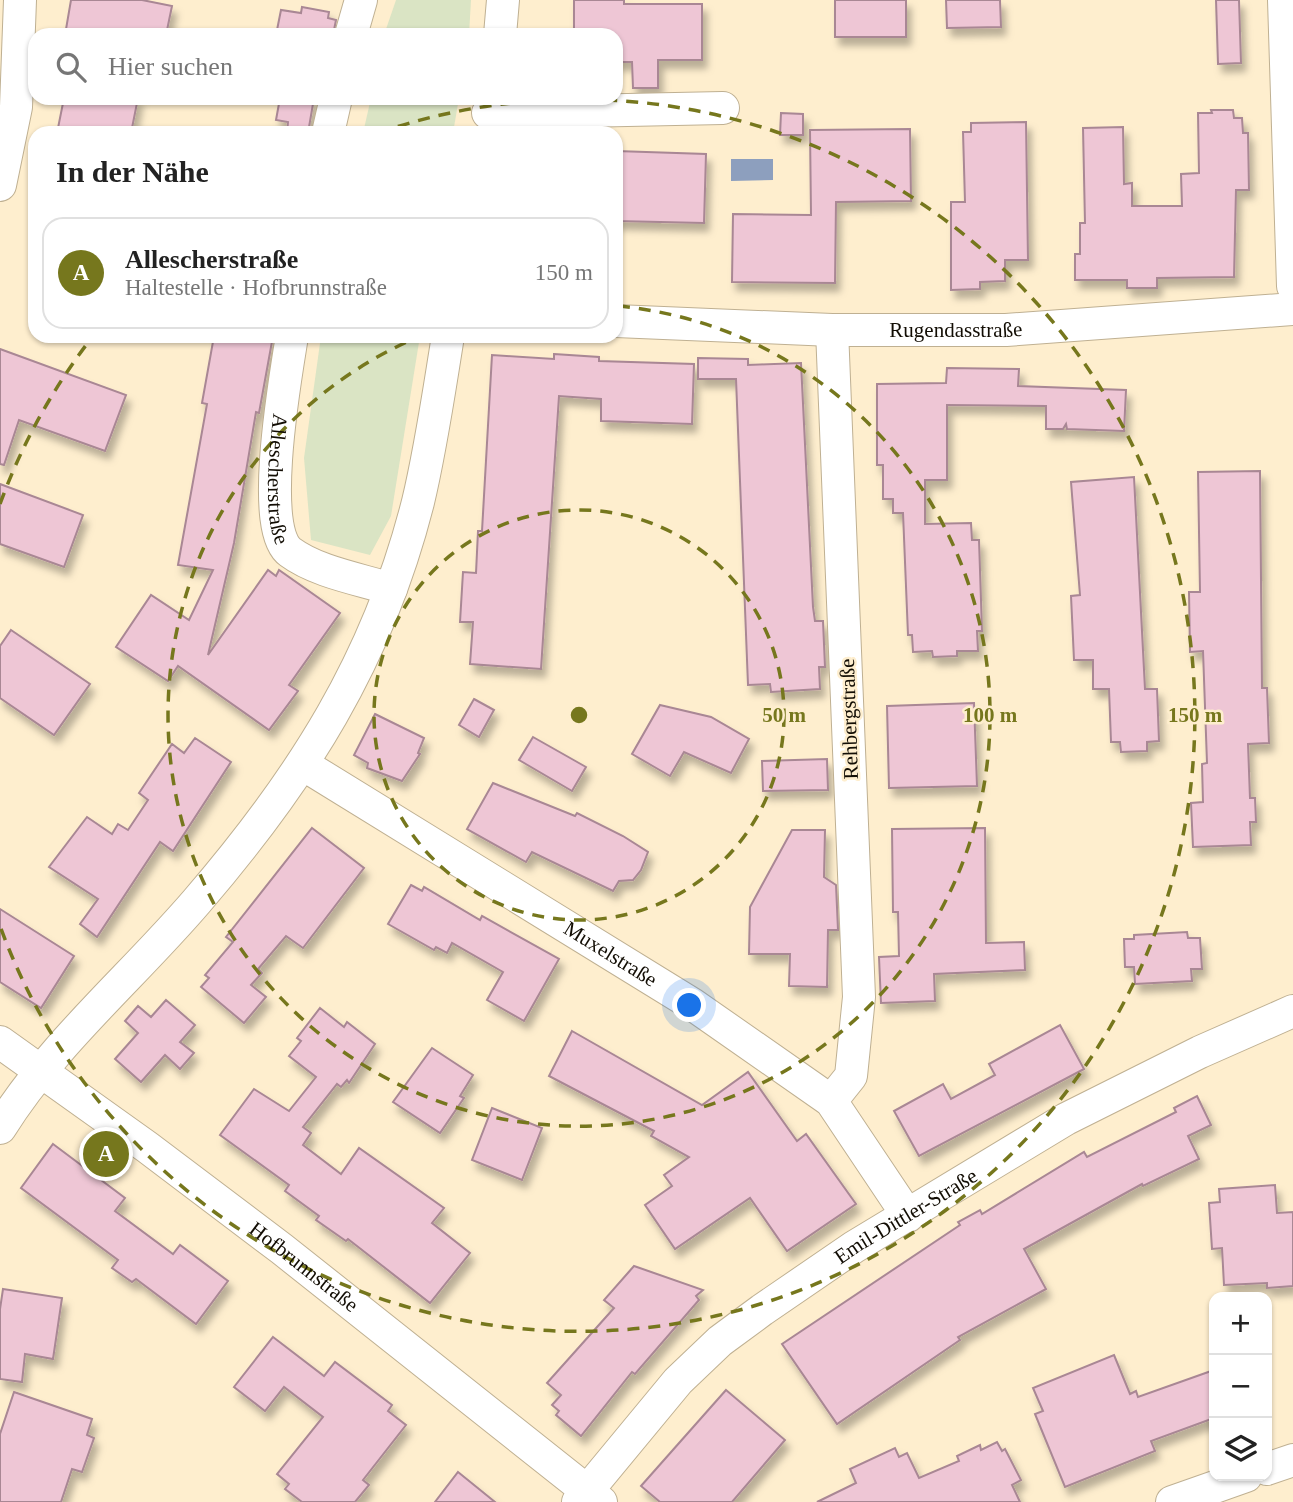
<!DOCTYPE html>
<html lang="de">
<meta charset="utf-8">
<style>
body{margin:0;font-family:"Times New Roman",serif;background:#f6f6f6;color:#222}
.controls{position:absolute;right:21px;bottom:21px;display:grid;overflow:hidden;border-radius:14px;box-shadow:0 2px 5px #0004}
.controls button{width:63px;height:63px;display:grid;place-items:center;padding:0;border:0;border-bottom:2px solid #e0e0e0;background:#fff;color:#222;font:35px sans-serif}
.you{position:absolute;left:690px;top:1006px;width:24px;height:24px;margin:-18px;border:5px solid #fff;border-radius:50%;background:#1a73e8;box-shadow:0 0 0 10px #1a73e833}
.badge{display:grid;place-items:center;width:46px;height:46px;border-radius:50%;background:#76771d;color:#fff;font-size:23px;font-weight:700}
.pin{position:absolute;translate:-50% -50%;border:4px solid #fff;box-shadow:0 2px 7px #0006}
.list{margin:0;padding:0;list-style:none}
h2{display:flex;justify-content:space-between;align-items:center;height:91px;margin:0;padding:0 28px;font-size:30px}
h2 small{font-size:23px;font-weight:400;color:#767676}
.list li{display:grid;grid-template-columns:46px 1fr auto;gap:21px;align-items:center;box-sizing:border-box;height:112px;margin:0 14px 14px;padding:0 14px;border:2px solid #e0e0e0;border-radius:21px}
.list b{display:block;font-size:26px;white-space:nowrap}
.list p{margin:0;font-size:23px;white-space:nowrap;color:#767676}
.list em{font-size:23px;font-style:normal;color:#767676}
.icon{flex:none;width:38px;height:38px;fill:none;stroke:currentColor;stroke-width:2;stroke-linecap:round;stroke-linejoin:round}
.map{position:relative;flex:none;width:1293px;height:1502px;overflow:hidden}
.search{position:absolute;background:#fff;box-shadow:0 2px 5px #0004;left:28px;top:28px;width:595px;height:77px;display:flex;align-items:center;gap:18px;box-sizing:border-box;padding:0 24px;border-radius:21px;color:#767676;font-size:26px}
.panel{position:absolute;background:#fff;box-shadow:0 2px 5px #0004;left:28px;top:126px;width:595px;height:217px;border-radius:21px}
.map>svg:first-child{display:block}
.green{fill:#dae4c4}
.water{fill:#8d9fbe}
.building{fill:#eec6d5;stroke:#a98794;stroke-width:2;filter:url(#shadow)}
.lines{fill:none;stroke-linecap:round;stroke-linejoin:round}
.minor-casing{stroke:#bfb092;stroke-width:34}
.minor{stroke:#fff;stroke-width:32}
.ring{fill:none;stroke:#76771d;stroke-width:3.5;stroke-dasharray:12 9}
.labels{text-anchor:middle;stroke-width:5;stroke-linejoin:round;paint-order:stroke}
.street-label{font-size:21px;fill:#120d04;stroke:#feeece}
.centre{fill:#76771d;stroke:#feeece;stroke-width:3.5}
.ring-label{font-size:21px;text-anchor:middle;font-weight:bold;fill:#76771d;stroke:#feeece;stroke-width:5;stroke-linejoin:round;paint-order:stroke}
</style>
<div class="map">
<svg width="1293" height="1502" viewBox="0 0 1293 1502">
<defs>
<filter id="shadow"><feDropShadow dx="4.5" dy="8" stdDeviation="3.5" flood-color="#0004"/></filter>
</defs>
<rect width="100%" height="100%" fill="#feeece"/>
<g class="green">
<path d="M 396,0 L 471,0 L 469,35 L 384,35 Z"/>
<path d="M 371,98 L 459,98 L 453,133 L 363,133 Z"/>
<path d="M 321,336 L 420,336 L 391,516 L 370,555 L 311,540 L 304,458 Z"/>
</g>
<path class="water" d="M 773,159 L 773,180 L 731,181 L 731,159 Z"/>
<g class="building">
<path d="M 71,0 L 142,0 L 172,6 L 166,35 L 65,35 Z"/>
<path d="M 574,0 L 624,0 L 624,4 L 702,4 L 702,60 L 658,60 L 658,88 L 633,88 L 632,62 L 616,62 L 616,35 L 574,35 Z"/>
<rect x="835" y="0" width="71" height="37"/>
<path d="M 946,0 L 1000,0 L 1001,27 L 947,28 Z"/>
<path d="M 1216,0 L 1239,0 L 1241,63 L 1218,64 Z"/>
<path d="M 302,7 L 329,12 L 328,18 L 336,20 L 333,35 L 276,35 L 281,10 L 301,13 Z"/>
<path d="M 64,98 L 138,98 L 131,133 L 57,133 Z"/>
<path d="M 280,98 L 314,98 L 308,133 L 287,133 L 288,122 L 276,120 Z"/>
<path d="M 1211,110 L 1233,110 L 1234,118 L 1242,118 L 1243,133 L 1248,133 L 1249,190 L 1236,190 L 1234,277 L 1157,278 L 1157,288 L 1127,288 L 1127,280 L 1075,280 L 1075,254 L 1080,254 L 1080,223 L 1085,223 L 1083,128 L 1123,127 L 1124,184 L 1132,183 L 1132,206 L 1182,206 L 1181,174 L 1199,173 L 1198,113 L 1212,113 Z"/>
<path d="M 781,113 L 803,114 L 803,135 L 780,135 Z"/>
<path d="M 1026,122 L 1028,260 L 1005,260 L 1005,281 L 980,282 L 980,289 L 951,290 L 951,202 L 965,202 L 963,132 L 971,132 L 971,123 Z"/>
<path d="M 910,129 L 911,201 L 836,202 L 835,283 L 732,282 L 733,214 L 811,215 L 810,130 Z"/>
<path d="M 616,151 L 706,154 L 704,223 L 616,221 Z"/>
<path d="M 214,336 L 273,336 L 259,413 L 256,412 L 234,543 L 208,655 L 268,570 L 276,576 L 279,570 L 340,613 L 289,685 L 298,691 L 269,730 L 178,666 L 168,681 L 116,647 L 151,595 L 189,620 L 213,570 L 178,565 L 207,404 L 202,403 Z"/>
<path d="M 0,349 L 126,395 L 105,451 L 19,420 L 4,465 L 0,464 Z"/>
<path d="M 554,354 L 599,357 L 599,361 L 694,364 L 692,424 L 601,421 L 601,399 L 559,396 L 541,669 L 470,664 L 473,622 L 460,622 L 463,572 L 476,573 L 478,531 L 482,531 L 492,355 L 554,359 Z"/>
<path d="M 698,358 L 748,359 L 748,365 L 801,363 L 813,607 L 815,621 L 823,621 L 825,667 L 819,667 L 820,689 L 771,692 L 770,684 L 748,685 L 736,379 L 698,379 Z"/>
<path d="M 947,368 L 1019,369 L 1018,386 L 1126,390 L 1124,431 L 1067,429 L 1066,424 L 1063,429 L 1046,429 L 1046,406 L 947,405 L 947,480 L 925,480 L 925,524 L 971,523 L 972,540 L 979,540 L 982,631 L 977,631 L 978,651 L 957,651 L 957,656 L 933,657 L 932,651 L 913,652 L 912,635 L 908,635 L 903,513 L 893,513 L 893,499 L 883,499 L 883,465 L 877,465 L 877,384 L 946,383 Z"/>
<path d="M 1260,471 L 1262,688 L 1267,688 L 1269,743 L 1248,744 L 1250,798 L 1255,798 L 1256,822 L 1250,822 L 1251,845 L 1193,847 L 1191,803 L 1203,802 L 1202,764 L 1207,763 L 1203,651 L 1190,652 L 1189,592 L 1200,592 L 1198,472 Z"/>
<path d="M 1134,477 L 1145,689 L 1157,689 L 1159,741 L 1147,742 L 1147,751 L 1121,752 L 1120,742 L 1111,742 L 1109,689 L 1093,689 L 1093,660 L 1074,660 L 1071,596 L 1080,595 L 1071,482 Z"/>
<path d="M 0,484 L 83,515 L 64,567 L 0,544 Z"/>
<path d="M 11,630 L 90,684 L 54,735 L 0,698 L 0,646 Z"/>
<path d="M 474,699 L 494,710 L 479,737 L 459,725 Z"/>
<path d="M 974,703 L 977,786 L 889,788 L 887,706 Z"/>
<path d="M 660,705 L 711,717 L 749,739 L 731,773 L 684,752 L 670,776 L 632,754 Z"/>
<path d="M 375,714 L 424,738 L 418,753 L 420,754 L 402,781 L 367,768 L 368,763 L 354,755 Z"/>
<path d="M 533,737 L 586,767 L 572,791 L 519,760 Z"/>
<path d="M 195,738 L 231,762 L 173,851 L 160,842 L 97,937 L 80,924 L 98,899 L 49,867 L 87,817 L 112,834 L 118,824 L 128,830 L 148,800 L 139,793 L 172,744 L 184,753 Z"/>
<path d="M 827,759 L 828,790 L 763,791 L 762,761 Z"/>
<path d="M 493,783 L 575,816 L 577,813 L 623,836 L 648,852 L 641,870 L 633,880 L 619,881 L 613,891 L 532,852 L 526,862 L 467,829 Z"/>
<path d="M 312,828 L 364,868 L 303,948 L 286,936 L 258,969 L 262,973 L 251,985 L 266,997 L 244,1023 L 201,987 L 209,978 L 205,975 L 233,942 L 226,937 Z"/>
<path d="M 985,828 L 986,943 L 1024,942 L 1025,970 L 934,974 L 935,1001 L 881,1003 L 879,957 L 899,956 L 898,912 L 893,912 L 892,829 Z"/>
<path d="M 792,830 L 825,830 L 824,877 L 836,885 L 838,930 L 828,930 L 827,987 L 789,986 L 790,954 L 749,954 L 750,907 Z"/>
<path d="M 411,885 L 422,891 L 424,887 L 480,920 L 482,916 L 559,959 L 524,1021 L 487,1000 L 503,972 L 452,943 L 447,953 L 436,947 L 434,950 L 388,924 Z"/>
<path d="M 0,909 L 74,956 L 41,1008 L 0,982 Z"/>
<path d="M 1187,932 L 1188,938 L 1200,938 L 1202,969 L 1191,969 L 1192,981 L 1135,984 L 1134,967 L 1125,967 L 1124,939 L 1134,939 L 1134,935 Z"/>
<path d="M 166,1000 L 195,1025 L 180,1042 L 194,1053 L 180,1069 L 165,1055 L 141,1082 L 115,1059 L 138,1033 L 125,1021 L 138,1006 L 151,1017 Z"/>
<path d="M 320,1008 L 344,1027 L 347,1022 L 375,1044 L 349,1083 L 347,1080 L 341,1087 L 337,1084 L 303,1127 L 311,1133 L 303,1145 L 341,1174 L 359,1148 L 444,1208 L 432,1223 L 470,1253 L 430,1303 L 348,1239 L 346,1241 L 316,1220 L 319,1216 L 285,1191 L 289,1185 L 220,1135 L 254,1089 L 289,1111 L 316,1077 L 289,1056 L 301,1041 L 297,1038 Z"/>
<path d="M 1060,1025 L 1084,1069 L 919,1156 L 894,1111 L 943,1084 L 951,1099 L 995,1075 L 989,1064 Z"/>
<path d="M 572,1031 L 702,1105 L 748,1072 L 797,1141 L 806,1134 L 856,1204 L 787,1251 L 750,1198 L 675,1249 L 645,1205 L 672,1186 L 664,1175 L 689,1157 L 651,1136 L 654,1131 L 549,1076 Z"/>
<path d="M 432,1048 L 473,1075 L 460,1096 L 464,1098 L 440,1133 L 393,1102 Z"/>
<path d="M 1197,1096 L 1211,1125 L 1188,1136 L 1199,1159 L 1143,1186 L 1142,1184 L 1024,1249 L 1046,1289 L 958,1337 L 960,1340 L 837,1424 L 782,1344 L 960,1225 L 958,1222 L 980,1210 L 982,1214 L 1084,1152 L 1087,1157 L 1176,1112 L 1174,1108 Z"/>
<path d="M 492,1108 L 542,1128 L 522,1180 L 472,1160 Z"/>
<path d="M 53,1144 L 125,1198 L 115,1211 L 173,1254 L 180,1245 L 228,1281 L 196,1324 L 136,1279 L 132,1282 L 112,1268 L 118,1260 L 21,1188 Z"/>
<path d="M 1275,1185 L 1277,1213 L 1293,1212 L 1293,1286 L 1267,1288 L 1267,1283 L 1224,1285 L 1222,1248 L 1212,1249 L 1209,1203 L 1220,1202 L 1219,1189 Z"/>
<path d="M 634,1266 L 703,1290 L 696,1296 L 699,1300 L 635,1374 L 632,1372 L 581,1436 L 556,1415 L 559,1411 L 552,1405 L 561,1395 L 547,1383 L 614,1308 L 604,1300 Z"/>
<path d="M 3,1289 L 62,1298 L 53,1359 L 25,1354 L 22,1382 L 0,1379 L 0,1309 Z"/>
<path d="M 273,1337 L 324,1376 L 335,1362 L 392,1405 L 388,1411 L 406,1425 L 363,1480 L 369,1485 L 355,1502 L 302,1502 L 285,1489 L 289,1484 L 277,1474 L 323,1417 L 284,1387 L 265,1411 L 234,1387 Z"/>
<path d="M 1114,1355 L 1130,1394 L 1136,1391 L 1138,1397 L 1214,1370 L 1214,1418 L 1151,1441 L 1155,1451 L 1065,1487 L 1035,1414 L 1043,1411 L 1033,1388 Z"/>
<path d="M 726,1390 L 785,1440 L 732,1502 L 660,1502 L 641,1486 Z"/>
<path d="M 14,1392 L 92,1419 L 87,1435 L 94,1438 L 82,1472 L 72,1469 L 61,1502 L 0,1502 L 0,1434 Z"/>
<path d="M 997,1442 L 1002,1451 L 1005,1449 L 1021,1480 L 1012,1485 L 1020,1502 L 817,1502 L 856,1483 L 850,1469 L 895,1448 L 899,1457 L 907,1453 L 919,1478 L 959,1461 L 957,1456 L 980,1445 L 981,1450 Z"/>
<path d="M 458,1472 L 495,1502 L 435,1502 Z"/>
</g>
<g class="lines">
<g class="minor-casing">
<g id="minor">
<path d="M 1284,0 L 1293,286"/>
<path d="M 351,35 L 361,0"/>
<path d="M 500,35 L 503,0"/>
<path d="M 488,113 L 723,108"/>
<path d="M 328,133 L 336,98"/>
<path d="M 0,185 L 16,107 L 20,0"/>
<path id="s1" d="M 616,321 L 832,330 L 1006,330 L 1293,309"/>
<path id="s2" d="M 292,336 C 286,374 258,529 290,552 C 317,572 359,579 391,589"/>
<path id="s3" d="M 304,765 L 692,1004 L 831,1101 L 908,1216"/>
<path id="s4" d="M 0,1042 L 147,1147 L 282,1249 L 601,1502"/>
<path d="M 831,1101 L 851,1076 L 859,997 L 832,330"/>
<path d="M 0,1128 C 53,1043 132,977 197,901 C 302,779 378,660 418,502 C 431,448 439,391 448,336"/>
<path d="M 1267,1469 L 1293,1460"/>
<path id="s5" d="M 578,1502 L 678,1381 L 720,1341 L 762,1310 L 854,1247 L 1066,1119 L 1200,1052 L 1293,1011"/>
<path d="M 1172,1502 L 1246,1476"/>
</g>
</g>
<use href="#minor" class="minor"/>
</g>
<g class="ring">
<circle cx="579" cy="715" r="205"/>
<path d="M618 306A411 411 0 1 1 418 337"/>
<path d="M0 504A616 616 0 0 1 90 340M378 133A616 616 0 1 1 0 926"/>
</g>
<g class="labels">
<g class="street-label">
<text dy="7" stroke="none"><textPath href="#s1" startOffset="340">Rugendasstraße</textPath></text>
<text dy="7" stroke="none"><textPath href="#s2" startOffset="144">Allescherstraße</textPath></text>
<text transform="translate(849 719) rotate(-92)" y="7">Rehbergstraße</text>
<text dy="7" stroke="none"><textPath href="#s3" startOffset="360">Muxelstraße</textPath></text>
<text dy="7" stroke="none"><textPath href="#s5" startOffset="439">Emil-Dittler-Straße</textPath></text>
<text dy="7" stroke="none"><textPath href="#s4" startOffset="378">Hofbrunnstraße</textPath></text>
</g>
</g>
<circle cx="579" cy="715" r="10" class="centre"/>
<g class="ring-label">
<text x="784" y="722">50 m</text>
<text x="990" y="722">100 m</text>
<text x="1195" y="722">150 m</text>
</g>
</svg>
<div class="controls">
<button>+</button>
<button>−</button>
<button><svg class="icon" aria-label="layers" viewBox="0 0 24 24"><path d="M12 4l9 5-9 5-9-5zM3 14l9 5 9-5"/></svg></button>
</div>
<div class="you"></div>
<div class="pin badge" style="left:106px;top:1154px">A</div>
<div class="search"><svg class="icon" aria-label="search" viewBox="0 0 24 24"><circle cx="10" cy="10" r="6"/><path d="M15 15l6 6"/></svg>Hier suchen</div>
<section class="panel">
<h2>In der Nähe<small></small></h2>
<ul class="list">
<li><span class="badge">A</span><div><b>Allescherstraße</b><p>Haltestelle · Hofbrunnstraße</p></div><em>150 m</em></li>
</ul>
</section>
</div>
